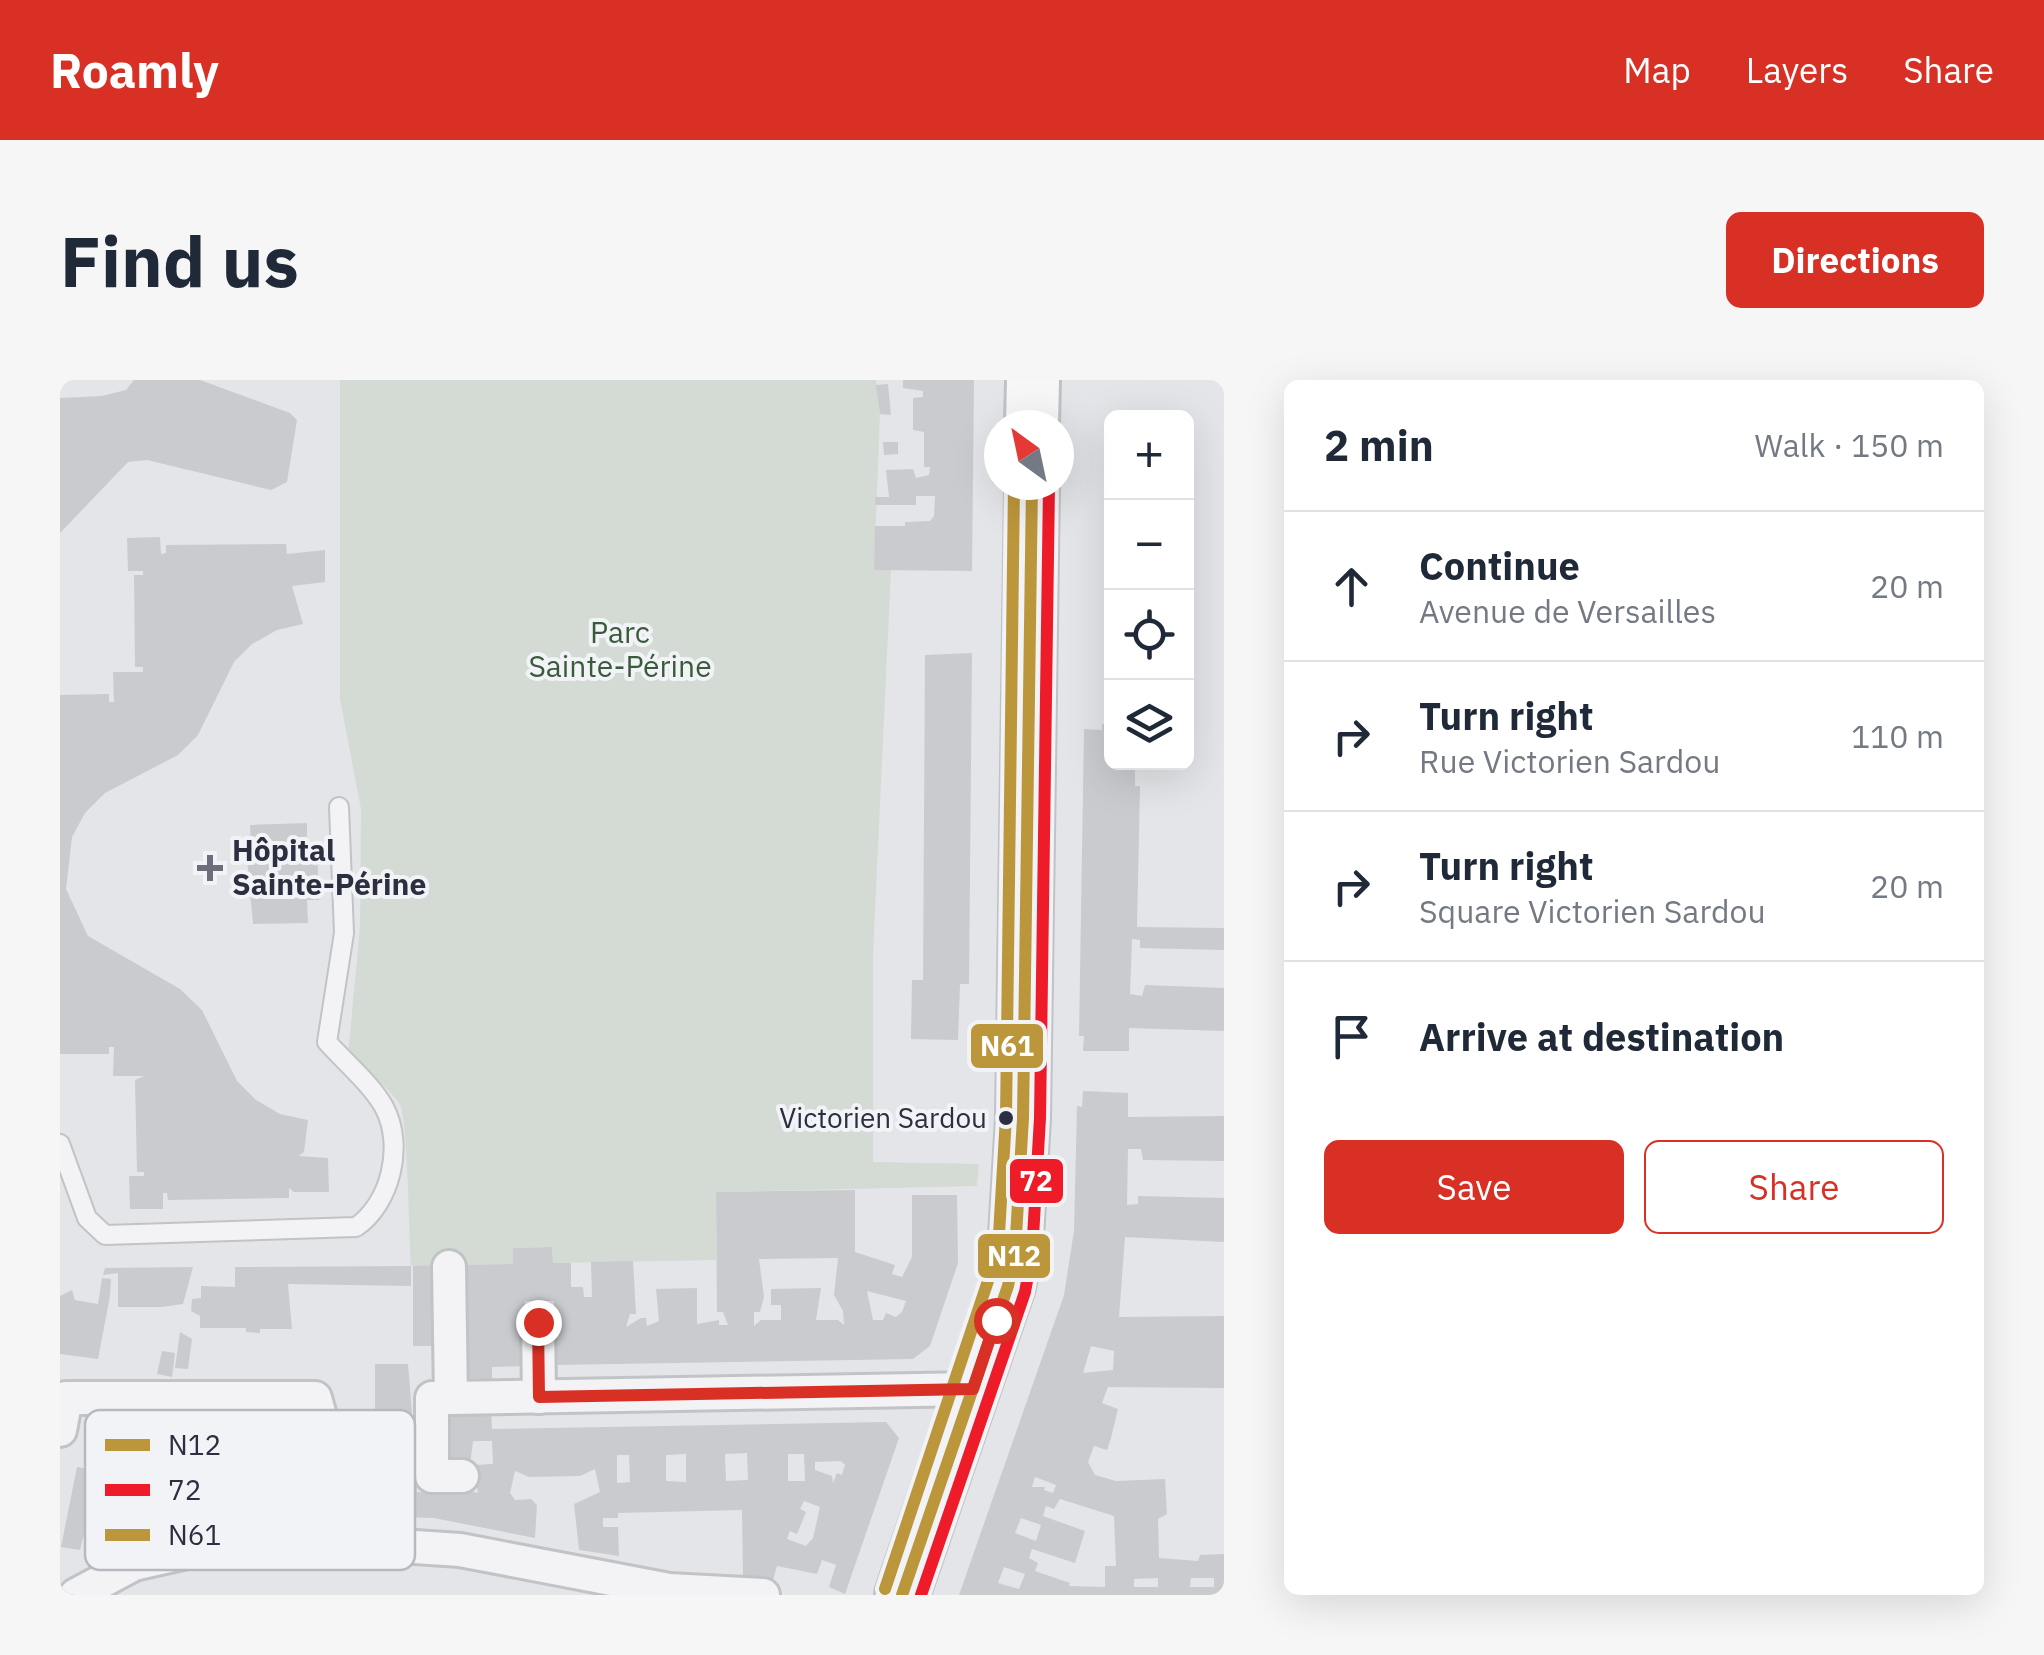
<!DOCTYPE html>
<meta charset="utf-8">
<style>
body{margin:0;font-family:"IBM Plex Sans",sans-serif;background:#f6f6f7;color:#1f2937}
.controls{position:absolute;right:30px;top:30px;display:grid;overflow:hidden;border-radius:15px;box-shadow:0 10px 40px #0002}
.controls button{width:90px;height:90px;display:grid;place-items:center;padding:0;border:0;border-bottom:2px solid #e0e1e3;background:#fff;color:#1f2937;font:50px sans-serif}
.compass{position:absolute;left:924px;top:30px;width:90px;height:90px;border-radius:50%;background:#fff;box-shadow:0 10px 40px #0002;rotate:327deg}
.stop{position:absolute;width:30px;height:30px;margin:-22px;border:8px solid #d93025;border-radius:50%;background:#fff}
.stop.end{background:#d93025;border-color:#fff;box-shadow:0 2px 10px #0008}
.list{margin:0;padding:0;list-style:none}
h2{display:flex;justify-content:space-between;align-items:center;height:130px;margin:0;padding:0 40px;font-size:42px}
h2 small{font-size:32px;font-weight:400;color:#747a83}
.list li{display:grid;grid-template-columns:65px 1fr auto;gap:30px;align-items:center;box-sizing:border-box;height:150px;padding:0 40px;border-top:2px solid #e0e1e3}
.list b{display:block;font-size:38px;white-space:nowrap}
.list p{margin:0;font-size:32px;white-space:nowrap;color:#747a83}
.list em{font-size:32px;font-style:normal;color:#747a83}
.actions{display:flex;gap:20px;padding:30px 40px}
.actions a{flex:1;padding:22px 0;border:2px solid #d93025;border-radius:15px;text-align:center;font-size:35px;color:#d93025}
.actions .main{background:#d93025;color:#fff}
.icon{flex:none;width:55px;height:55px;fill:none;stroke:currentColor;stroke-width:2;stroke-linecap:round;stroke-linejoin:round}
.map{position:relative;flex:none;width:1164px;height:1215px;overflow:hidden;border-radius:15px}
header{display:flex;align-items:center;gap:60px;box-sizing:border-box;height:140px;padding:0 50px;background:#d93025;color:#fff}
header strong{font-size:48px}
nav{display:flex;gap:55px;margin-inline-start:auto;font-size:35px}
.intro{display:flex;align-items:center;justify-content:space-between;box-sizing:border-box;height:240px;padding:0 60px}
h1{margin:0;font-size:70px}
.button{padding:25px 45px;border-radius:15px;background:#d93025;color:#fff;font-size:35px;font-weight:700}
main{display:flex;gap:60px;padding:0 60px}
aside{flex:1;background:#fff;border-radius:15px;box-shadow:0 10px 40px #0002}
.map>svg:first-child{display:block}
.green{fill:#d3dbd4}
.building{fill:#cacbcf;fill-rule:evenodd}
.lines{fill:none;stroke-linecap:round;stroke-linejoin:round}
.lane-casing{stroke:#c2c3c6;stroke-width:22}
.street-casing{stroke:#c2c3c6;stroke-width:38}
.primary-casing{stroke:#c1c2c5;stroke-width:58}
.lane{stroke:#f3f3f5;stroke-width:18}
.street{stroke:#f3f3f5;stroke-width:32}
.primary{stroke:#f7f7f7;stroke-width:52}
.bus-1-casing{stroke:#f2f3f7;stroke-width:20}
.bus-2-casing{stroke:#f2f3f7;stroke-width:20}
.bus-3-casing{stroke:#f2f3f7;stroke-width:20}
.bus-1{stroke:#bc963b;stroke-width:12}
.bus-2{stroke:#ee1b29;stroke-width:12}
.bus-3{stroke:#bc963b;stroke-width:12}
.route{stroke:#d93025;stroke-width:12}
.poi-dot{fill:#6c6f7b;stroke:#f2f3f7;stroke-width:4}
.bus-dot{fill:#2c2f40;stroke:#f2f3f7;stroke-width:4}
.labels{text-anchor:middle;stroke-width:8;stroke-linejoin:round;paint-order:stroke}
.bus-label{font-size:28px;fill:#2c2f40;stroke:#f2f3f7;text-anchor:end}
.park-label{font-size:30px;fill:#3a5b3a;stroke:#f2f3f7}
.poi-label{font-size:30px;font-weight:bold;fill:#2c2f40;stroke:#f2f3f7;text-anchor:start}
.key{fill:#f2f3f7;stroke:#b7b8c0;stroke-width:2.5}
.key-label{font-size:28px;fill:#2c2f40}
.line-badge{stroke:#f2f3f7;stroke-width:4}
.badge-label{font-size:28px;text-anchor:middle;font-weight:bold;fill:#fff}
</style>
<header>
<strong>Roamly</strong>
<nav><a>Map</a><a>Layers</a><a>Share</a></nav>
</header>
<div class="intro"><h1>Find us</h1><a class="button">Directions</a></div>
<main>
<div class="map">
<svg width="1164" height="1215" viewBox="0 0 1164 1215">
<rect width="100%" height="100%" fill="#e4e5e8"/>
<path class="green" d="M 280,0 L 816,0 L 820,34 L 814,190 L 831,190 L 813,573 L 813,782 L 919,784 L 917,806 L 656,812 L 656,880 L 493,883 L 492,867 L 453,868 L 453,884 L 351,886 C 349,860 348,735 339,723 C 326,705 305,690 288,675 L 300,547 L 301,429 L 280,319 Z"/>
<g class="building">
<path d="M 74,0 L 140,0 L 230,33 L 237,40 L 227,102 L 211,110 L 87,80 L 68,82 L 0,153 L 0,18 L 42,16 L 66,10 Z"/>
<path d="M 843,0 L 914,0 L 912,191 L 814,190 L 815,146 L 845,146 L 845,142 L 870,141 L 874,136 L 875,116 L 856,116 L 856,125 L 815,125 L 815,117 L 829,117 L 826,90 L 853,89 L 856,98 L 869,95 L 870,87 L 864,87 L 864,52 L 853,50 L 853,18 L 863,17 L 863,11 L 843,8 Z"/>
<path d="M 828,4 L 831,35 L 820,34 L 816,5 Z"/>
<path d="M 823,62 L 838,62 L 838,74 L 824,75 Z"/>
<path d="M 100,157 L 101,174 L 106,173 L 106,165 L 226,164 L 227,174 L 265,170 L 265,202 L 232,206 L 243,244 L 217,250 L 192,264 L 174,282 L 138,355 L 118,375 L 45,413 L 25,433 L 12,457 L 6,509 L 28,556 L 120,609 L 142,630 L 177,701 L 196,720 L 220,734 L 248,740 L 244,772 L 239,776 L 268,778 L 269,812 L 234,812 L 229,808 L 229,818 L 108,820 L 107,813 L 103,813 L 103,829 L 70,829 L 69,796 L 84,796 L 84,792 L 77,792 L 75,700 L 84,696 L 53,696 L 54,667 L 49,667 L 49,674 L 0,674 L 0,315 L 49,314 L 49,322 L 54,322 L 53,292 L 83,292 L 83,287 L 75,287 L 74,195 L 83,195 L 83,191 L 68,191 L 67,158 Z"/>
<path d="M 912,273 L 909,604 L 900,604 L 898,660 L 851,659 L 852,600 L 863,600 L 865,275 Z"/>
<path d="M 1042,344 L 1052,344 L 1052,382 L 1075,382 L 1075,406 L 1080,406 L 1077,547 L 1164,548 L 1164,570 L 1080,568 L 1080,560 L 1072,559 L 1070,614 L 1082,616 L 1085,605 L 1164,608 L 1164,651 L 1069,648 L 1069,671 L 1023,671 L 1024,656 L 1019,656 L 1024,349 L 1042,350 Z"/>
<path d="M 247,443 L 247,466 L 257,465 L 259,520 L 247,520 L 248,543 L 193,544 L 186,467 L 191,467 L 190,445 Z"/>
<path d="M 1023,711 L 1068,713 L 1068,737 L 1164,736 L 1164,781 L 1083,780 L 1081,769 L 1068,769 L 1067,825 L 1078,824 L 1078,816 L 1164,818 L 1164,862 L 1065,857 L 1059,937 L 1164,936 L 1164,1008 L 1048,1007 L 1042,1023 L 1058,1029 L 1051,1058 L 1047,1070 L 1034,1066 L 1028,1082 L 1035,1095 L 1056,1101 L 1105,1099 L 1107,1134 L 1098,1139 L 1099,1178 L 1138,1181 L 1140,1175 L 1164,1174 L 1164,1215 L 899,1215 L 1004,915 L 1014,851 L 1017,726 L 1022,727 ZM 1031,966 L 1054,971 L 1053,990 L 1023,993 ZM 975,1097 L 996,1105 L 993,1113 L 984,1110 L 985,1107 L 972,1107 ZM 1000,1119 L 1054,1136 L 1056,1186 L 1045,1186 L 1045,1207 L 1009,1206 L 1010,1203 L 975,1191 L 978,1183 L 969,1178 L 972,1169 L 1015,1183 L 1025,1151 L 983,1136 L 986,1126 L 994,1129 ZM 961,1138 L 981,1145 L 976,1161 L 955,1153 ZM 944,1187 L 965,1194 L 959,1209 L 938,1203 ZM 1098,1198 L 1098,1207 L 1074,1207 L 1074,1199 ZM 1131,1198 L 1154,1198 L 1154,1207 L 1130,1207 Z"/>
<path d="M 795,810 L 795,872 L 835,885 L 832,894 L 842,897 L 852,877 L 852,815 L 897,815 L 898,883 L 870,966 L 853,979 L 495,985 L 494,921 L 465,921 L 463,986 L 432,987 L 432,1005 L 404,1005 L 396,885 L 453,884 L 453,868 L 492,867 L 493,883 L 511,883 L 511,907 L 523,907 L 524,917 L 532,917 L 531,882 L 573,881 L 576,934 L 570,934 L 566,947 L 581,938 L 586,938 L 587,946 L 599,941 L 596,909 L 637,908 L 637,944 L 659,940 L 659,945 L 668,945 L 663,932 L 657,932 L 656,812 ZM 778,878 L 774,915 L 783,931 L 784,945 L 778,940 L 756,940 L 761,908 L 711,909 L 711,925 L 721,925 L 721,940 L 701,940 L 694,946 L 694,932 L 700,932 L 704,917 L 699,879 ZM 807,911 L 846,921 L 842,932 L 836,937 L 826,933 L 823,940 L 813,940 Z"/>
<path d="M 377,885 L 378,966 L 353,966 L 353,886 Z"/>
<path d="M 351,886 L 351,906 L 228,904 L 232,949 L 200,949 L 200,953 L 186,952 L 186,948 L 140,948 L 140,936 L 131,931 L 132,919 L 141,918 L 141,906 L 175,907 L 175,887 Z"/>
<path d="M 133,887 L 123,924 L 101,927 L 58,927 L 58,893 L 43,895 L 45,888 Z"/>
<path d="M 42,898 L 51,899 L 50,916 L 38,979 L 0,974 L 0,916 L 12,910 L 15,920 L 38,924 Z"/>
<path d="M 120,952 L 132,959 L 128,989 L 115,988 Z"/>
<path d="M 102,971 L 115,973 L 112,997 L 97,994 Z"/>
<path d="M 315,984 L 348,984 L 352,1033 L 348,1033 L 348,1053 L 315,1053 Z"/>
<path d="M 431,1030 L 432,1049 L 826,1042 L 839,1058 L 785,1214 L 769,1207 L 776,1185 L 762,1180 L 757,1194 L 717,1186 L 713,1200 L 683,1197 L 682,1130 L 558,1133 L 558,1138 L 543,1138 L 543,1147 L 558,1147 L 559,1176 L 519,1170 L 514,1124 L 540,1112 L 535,1089 L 520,1096 L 469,1097 L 455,1091 L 450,1113 L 455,1120 L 471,1119 L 477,1125 L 475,1158 L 374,1138 L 308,1136 L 296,1091 L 325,1084 L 320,1065 L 357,1065 L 357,1112 L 378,1113 L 379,1104 L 418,1113 L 414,1091 L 416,1085 L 433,1084 L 432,1061 L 413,1061 L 410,1085 L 382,1087 L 379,1031 ZM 687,1073 L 688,1100 L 666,1101 L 665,1074 ZM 626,1074 L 626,1102 L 606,1101 L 606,1075 ZM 728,1074 L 744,1074 L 745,1101 L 728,1101 ZM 557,1075 L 569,1075 L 570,1102 L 557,1103 ZM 781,1081 L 785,1085 L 782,1095 L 777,1093 L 773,1103 L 772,1096 L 755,1090 L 755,1082 ZM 744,1121 L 760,1127 L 753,1158 L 746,1166 L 727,1159 L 730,1151 L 737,1154 L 746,1132 L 740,1129 Z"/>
<path d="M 17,1087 L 35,1090 L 29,1129 L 48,1133 L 42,1160 L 23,1157 L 20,1170 L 1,1167 Z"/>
</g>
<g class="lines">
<g class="lane-casing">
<path id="lane" d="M 0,764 L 27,838 L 45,855 L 296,847 C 330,824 345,766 324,727 C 311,704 285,682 267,662 L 284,553 L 279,427"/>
</g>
<g class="street-casing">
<g id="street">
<path d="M 389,887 L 391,1018 L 372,1018 L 372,1096 L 402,1096"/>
<path d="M 478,942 L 479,1017"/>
<path d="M 391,1018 L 913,1009"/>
<path d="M 0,1050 L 6,1018 L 255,1018 L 295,1163"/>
<path d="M 16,1215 L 74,1184 L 145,1168 L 295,1163 L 400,1170 L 609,1210 L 703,1215"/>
</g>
</g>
<g class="primary-casing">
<g id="primary">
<path d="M 972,45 L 973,0"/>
<path d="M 842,1215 L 948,906 L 955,873 L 963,738 L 972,105"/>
</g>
</g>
<use href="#lane" class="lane"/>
<use href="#street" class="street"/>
<use href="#primary" class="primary"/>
<g class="bus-1-casing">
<path id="bus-1" d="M 842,1215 L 948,906 L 955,873 L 963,738 L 972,105"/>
</g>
<g class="bus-2-casing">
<path id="bus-2" d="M 861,1215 L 965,912 L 972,874 L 980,738 L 989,105"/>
</g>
<g class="bus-3-casing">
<path id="bus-3" d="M 825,1209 L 938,871 L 946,737 L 954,105"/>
</g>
<use href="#bus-1" class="bus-1"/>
<use href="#bus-2" class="bus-2"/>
<use href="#bus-3" class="bus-3"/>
</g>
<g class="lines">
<path class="route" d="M 478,942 L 479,1017 L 913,1009 L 936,940"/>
</g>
<path class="poi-dot" d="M145 473h10v10h10v10h-10v10h-10v-10h-10v-10h10z"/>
<circle class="bus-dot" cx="946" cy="738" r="9"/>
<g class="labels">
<g class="bus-label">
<text x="927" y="748">Victorien Sardou</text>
</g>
<g class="park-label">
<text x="560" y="263">Parc<tspan x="560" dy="34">Sainte-Périne</tspan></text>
</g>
<g class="poi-label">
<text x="172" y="481">Hôpital<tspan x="172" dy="34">Sainte-Périne</tspan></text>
</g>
</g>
<rect x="25" y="1030" width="330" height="160" rx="15" class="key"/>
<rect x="45" y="1059" width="45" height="12" fill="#bc963b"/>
<rect x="45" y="1104" width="45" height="12" fill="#ee1b29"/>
<rect x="45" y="1149" width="45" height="12" fill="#bc963b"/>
<g class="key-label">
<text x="108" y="1075">N12</text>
<text x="108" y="1120">72</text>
<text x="108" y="1165">N61</text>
</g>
<g class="line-badge">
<rect x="909" y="642" width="76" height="48" rx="10" fill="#bc963b"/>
<rect x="948" y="777" width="57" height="48" rx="10" fill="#ee1b29"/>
<rect x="916" y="852" width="76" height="48" rx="10" fill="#bc963b"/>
</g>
<g class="badge-label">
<text x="947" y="676">N61</text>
<text x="976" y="811">72</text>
<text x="954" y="886">N12</text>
</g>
</svg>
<div class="controls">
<button>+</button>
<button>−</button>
<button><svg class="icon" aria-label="locate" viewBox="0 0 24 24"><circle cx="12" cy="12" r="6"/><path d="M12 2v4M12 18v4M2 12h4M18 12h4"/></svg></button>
<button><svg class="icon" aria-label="layers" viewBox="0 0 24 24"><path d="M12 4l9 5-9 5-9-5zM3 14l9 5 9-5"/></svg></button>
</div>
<svg class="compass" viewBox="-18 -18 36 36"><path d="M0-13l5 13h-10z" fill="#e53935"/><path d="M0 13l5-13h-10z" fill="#747a83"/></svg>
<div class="stop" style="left:936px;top:940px"></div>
<div class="stop end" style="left:478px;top:942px"></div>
</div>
<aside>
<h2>2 min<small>Walk · 150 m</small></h2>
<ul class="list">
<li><svg class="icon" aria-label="ahead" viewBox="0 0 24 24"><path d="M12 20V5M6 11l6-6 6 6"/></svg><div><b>Continue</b><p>Avenue de Versailles</p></div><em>20 m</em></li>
<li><svg class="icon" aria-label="right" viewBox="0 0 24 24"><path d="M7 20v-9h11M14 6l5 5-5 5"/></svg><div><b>Turn right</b><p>Rue Victorien Sardou</p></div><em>110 m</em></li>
<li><svg class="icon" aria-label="right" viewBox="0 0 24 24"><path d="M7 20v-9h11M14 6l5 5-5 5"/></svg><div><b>Turn right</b><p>Square Victorien Sardou</p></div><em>20 m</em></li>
<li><svg class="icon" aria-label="arrive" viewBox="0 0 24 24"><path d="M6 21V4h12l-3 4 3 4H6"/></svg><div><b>Arrive at destination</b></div></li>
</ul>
<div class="actions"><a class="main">Save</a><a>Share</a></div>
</aside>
</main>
